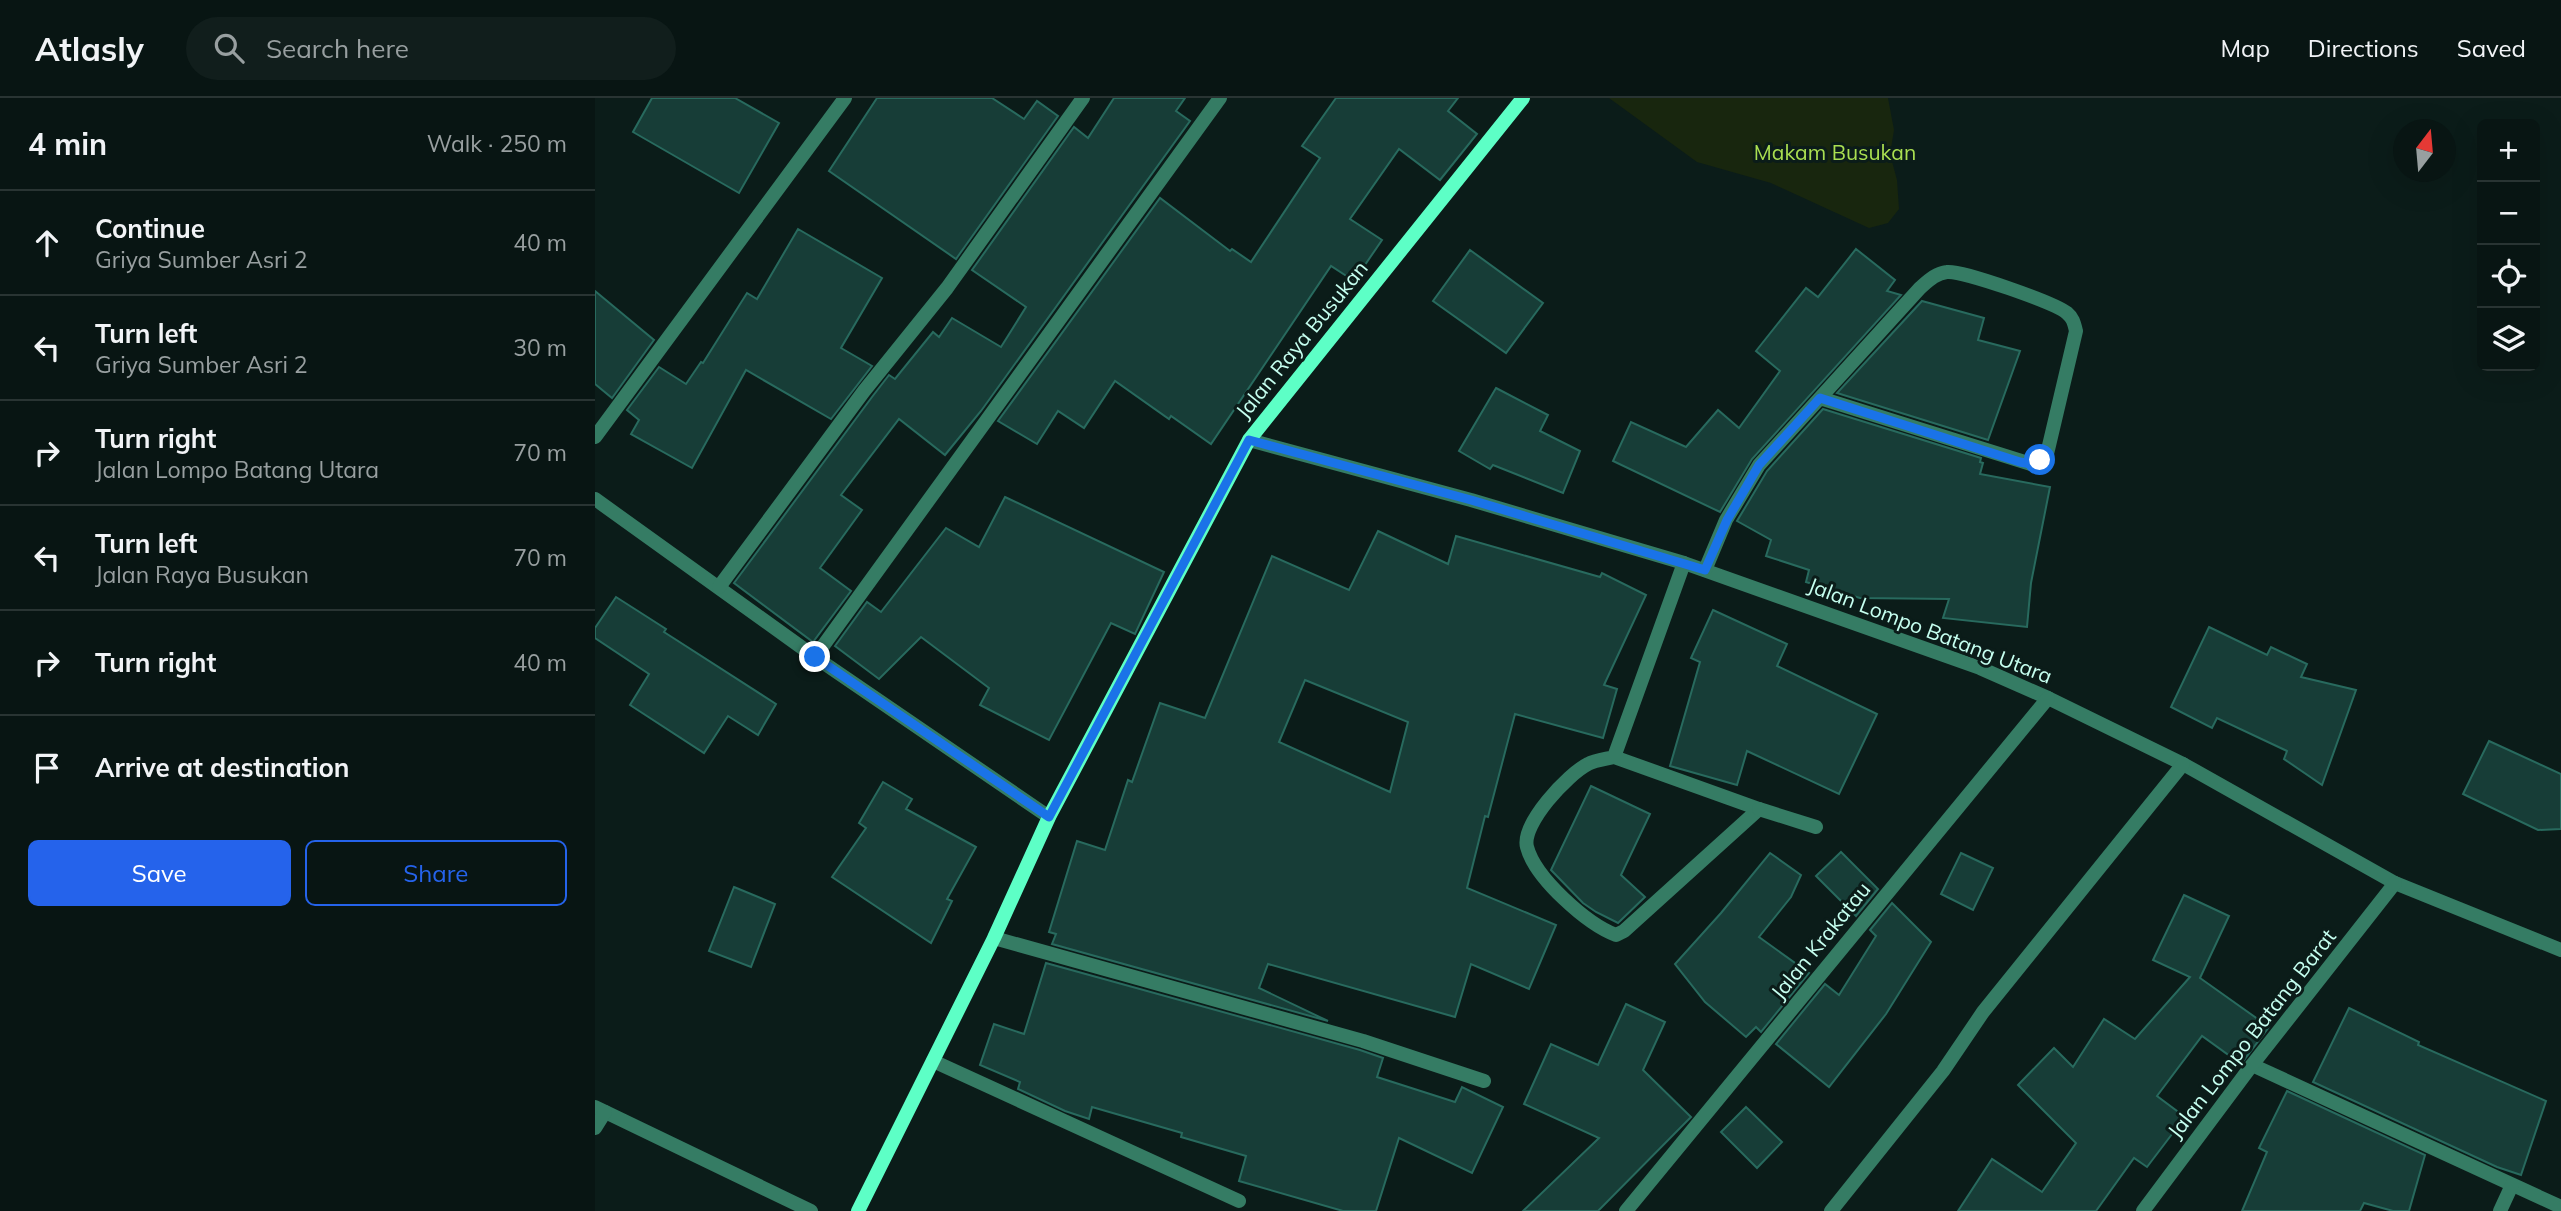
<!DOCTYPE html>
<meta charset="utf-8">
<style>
body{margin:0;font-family:Mulish,sans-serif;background:#111e1c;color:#f1f3f6}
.controls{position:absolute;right:21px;top:21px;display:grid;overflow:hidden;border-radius:10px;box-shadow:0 7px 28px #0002}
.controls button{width:63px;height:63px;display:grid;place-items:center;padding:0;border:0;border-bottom:2px solid #293433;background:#081513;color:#f1f3f6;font:35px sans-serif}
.compass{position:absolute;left:1798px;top:21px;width:63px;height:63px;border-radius:50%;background:#081513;box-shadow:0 7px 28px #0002;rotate:16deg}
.stop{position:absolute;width:21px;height:21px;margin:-16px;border:5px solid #1a73e8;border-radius:50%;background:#fff}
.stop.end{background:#1a73e8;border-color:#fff;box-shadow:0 2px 7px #0008}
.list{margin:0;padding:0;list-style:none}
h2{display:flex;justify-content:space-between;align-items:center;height:91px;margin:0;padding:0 28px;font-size:30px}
h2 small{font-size:23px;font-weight:400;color:#989fa0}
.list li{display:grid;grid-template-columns:46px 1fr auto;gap:21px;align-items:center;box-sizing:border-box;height:105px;padding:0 28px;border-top:2px solid #293433}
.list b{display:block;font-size:26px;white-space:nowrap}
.list p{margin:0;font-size:23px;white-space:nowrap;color:#989fa0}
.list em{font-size:23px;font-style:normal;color:#989fa0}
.actions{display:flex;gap:14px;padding:21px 28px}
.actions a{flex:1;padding:16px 0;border:2px solid #2563eb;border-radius:10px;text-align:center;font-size:24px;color:#2563eb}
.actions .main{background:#2563eb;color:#fff}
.icon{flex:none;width:38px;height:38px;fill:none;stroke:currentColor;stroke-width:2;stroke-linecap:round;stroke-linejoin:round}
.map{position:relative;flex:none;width:1966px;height:1113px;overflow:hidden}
header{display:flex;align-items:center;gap:42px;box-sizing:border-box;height:98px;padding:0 35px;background:#081513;border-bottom:2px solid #293433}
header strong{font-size:33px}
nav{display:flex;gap:38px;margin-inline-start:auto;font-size:24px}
.search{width:490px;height:63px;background:#111e1c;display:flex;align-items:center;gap:18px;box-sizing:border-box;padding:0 24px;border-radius:38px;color:#989fa0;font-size:26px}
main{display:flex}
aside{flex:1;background:#081513}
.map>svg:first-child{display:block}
.green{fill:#18260e}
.building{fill:#173d37;stroke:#286a5e;stroke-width:2;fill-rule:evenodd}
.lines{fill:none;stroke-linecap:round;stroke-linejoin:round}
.street{stroke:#357c64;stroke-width:14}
.secondary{stroke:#5dffc6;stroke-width:14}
.route{stroke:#1a73e8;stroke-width:9}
.labels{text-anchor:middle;stroke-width:6;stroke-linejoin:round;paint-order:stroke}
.park-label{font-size:21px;fill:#aadf51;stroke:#0b1c19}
.street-label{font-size:21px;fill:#c6fff0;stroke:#0b1c19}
</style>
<header>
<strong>Atlasly</strong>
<div class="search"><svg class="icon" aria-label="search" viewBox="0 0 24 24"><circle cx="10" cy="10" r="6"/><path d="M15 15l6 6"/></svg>Search here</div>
<nav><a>Map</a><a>Directions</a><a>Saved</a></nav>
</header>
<main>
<aside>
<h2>4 min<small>Walk · 250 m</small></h2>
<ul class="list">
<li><svg class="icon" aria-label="ahead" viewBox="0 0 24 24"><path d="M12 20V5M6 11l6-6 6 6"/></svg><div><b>Continue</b><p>Griya Sumber Asri 2</p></div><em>40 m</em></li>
<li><svg class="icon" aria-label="left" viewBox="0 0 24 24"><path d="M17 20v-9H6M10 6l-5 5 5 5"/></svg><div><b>Turn left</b><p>Griya Sumber Asri 2</p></div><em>30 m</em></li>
<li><svg class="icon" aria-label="right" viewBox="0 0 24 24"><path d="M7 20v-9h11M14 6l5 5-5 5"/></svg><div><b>Turn right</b><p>Jalan Lompo Batang Utara</p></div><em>70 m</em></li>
<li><svg class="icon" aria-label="left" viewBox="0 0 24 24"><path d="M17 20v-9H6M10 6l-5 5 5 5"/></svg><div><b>Turn left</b><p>Jalan Raya Busukan</p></div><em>70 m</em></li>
<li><svg class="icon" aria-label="right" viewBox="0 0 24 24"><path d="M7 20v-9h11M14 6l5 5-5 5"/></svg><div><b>Turn right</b></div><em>40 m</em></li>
<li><svg class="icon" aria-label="arrive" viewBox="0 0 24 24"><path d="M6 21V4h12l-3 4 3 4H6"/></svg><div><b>Arrive at destination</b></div></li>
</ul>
<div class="actions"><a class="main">Save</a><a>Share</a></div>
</aside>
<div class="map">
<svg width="1966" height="1113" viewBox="0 0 1966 1113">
<rect width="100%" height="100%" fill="#0b1c19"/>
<path class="green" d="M 1014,0 L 1293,0 L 1299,32 L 1295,56 L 1302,82 L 1304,111 L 1293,125 L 1274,130 L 1176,85 L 1102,64 Z"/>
<g class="building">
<path d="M 57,0 L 140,0 L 184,25 L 144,95 L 38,34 Z"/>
<path d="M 282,0 L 397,0 L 429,21 L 442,3 L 463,18 L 361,161 L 234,73 Z"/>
<path d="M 519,0 L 590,0 L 581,13 L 595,23 L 386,313 L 350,357 L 304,321 L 246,397 L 267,412 L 225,470 L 256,493 L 218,544 L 139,485 L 277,299 L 294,277 L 300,281 L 338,234 L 344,239 L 357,220 L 406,249 L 431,209 L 377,172 L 479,29 L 493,40 Z"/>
<path d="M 741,0 L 863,0 L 853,13 L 882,36 L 845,82 L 804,51 L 755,121 L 787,142 L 759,183 L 736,168 L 616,346 L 576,318 L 574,321 L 520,283 L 489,330 L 463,313 L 442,346 L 403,323 L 565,100 L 635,153 L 637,151 L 656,164 L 725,60 L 707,48 Z"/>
<path d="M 203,131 L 287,180 L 246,250 L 277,268 L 236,321 L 151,272 L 97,370 L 36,336 L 44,322 L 32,312 L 64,269 L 91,286 L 106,264 L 108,265 L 152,195 L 162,201 Z"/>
<path d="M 1261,151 L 1300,182 L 1292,193 L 1306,197 L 1157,361 L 1125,414 L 1018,363 L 1036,324 L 1091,349 L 1123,312 L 1144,330 L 1185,273 L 1161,253 L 1211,190 L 1223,199 Z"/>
<path d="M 875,152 L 948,205 L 911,255 L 838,203 Z"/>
<path d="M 0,193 L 59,242 L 17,300 L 0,286 Z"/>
<path d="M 1327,203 L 1389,220 L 1383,242 L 1425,253 L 1393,342 L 1242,295 Z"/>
<path d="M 901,290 L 953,317 L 945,333 L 985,353 L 968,395 L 898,367 L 895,371 L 864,353 Z"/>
<path d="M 1228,311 L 1386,360 L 1385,364 L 1388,365 L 1385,376 L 1455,389 L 1436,485 L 1432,529 L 1348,520 L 1354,501 L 1265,500 L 1211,484 L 1214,472 L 1171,458 L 1176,442 L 1142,423 L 1172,373 Z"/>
<path d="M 410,399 L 569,474 L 540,536 L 516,525 L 454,642 L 385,607 L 394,590 L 326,539 L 284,581 L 240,548 L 272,504 L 286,514 L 351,430 L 384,449 Z"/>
<path d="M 783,433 L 853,466 L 861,438 L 1005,479 L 1007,475 L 1051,497 L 1009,587 L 1022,591 L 1008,640 L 920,616 L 893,719 L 890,718 L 872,790 L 961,827 L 934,891 L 876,866 L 860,919 L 673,866 L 664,890 L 733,923 L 457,846 L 461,836 L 454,834 L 482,743 L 510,752 L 533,682 L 537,684 L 565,605 L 610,620 L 677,458 L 754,492 ZM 710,582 L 813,624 L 795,694 L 684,644 Z"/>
<path d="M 21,499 L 71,531 L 69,534 L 181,606 L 163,637 L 133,618 L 109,655 L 35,607 L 54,576 L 0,540 L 0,530 Z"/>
<path d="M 1118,512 L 1192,546 L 1182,568 L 1282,616 L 1244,696 L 1152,653 L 1142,687 L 1075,668 L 1105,564 L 1096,560 Z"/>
<path d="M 1614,529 L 1672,557 L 1676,549 L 1712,566 L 1706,579 L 1761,592 L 1727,687 L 1689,661 L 1692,653 L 1622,620 L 1617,630 L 1576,609 Z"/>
<path d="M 1894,643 L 1966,676 L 1966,731 L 1943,732 L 1868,696 Z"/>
<path d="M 288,684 L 317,701 L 311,711 L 381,749 L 352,801 L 357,803 L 336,845 L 237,779 L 271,730 L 264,725 Z"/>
<path d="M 996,688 L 1055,716 L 1026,777 L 1050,799 L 1023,825 L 1001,814 L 988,805 L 956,772 Z"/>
<path d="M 1246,754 L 1283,791 L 1261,818 L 1221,778 Z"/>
<path d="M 1175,755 L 1206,777 L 1196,799 L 1164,839 L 1214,875 L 1166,934 L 1161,929 L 1151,939 L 1110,904 L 1080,866 L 1126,815 Z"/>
<path d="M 1366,755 L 1398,770 L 1378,812 L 1346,796 Z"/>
<path d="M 139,789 L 180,806 L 156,869 L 114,853 Z"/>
<path d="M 1589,797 L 1634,818 L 1605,880 L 1674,929 L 1646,966 L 1607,938 L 1562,998 L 1590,1019 L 1552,1069 L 1539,1060 L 1501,1113 L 1363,1113 L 1397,1061 L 1447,1094 L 1481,1045 L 1423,987 L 1459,950 L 1478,969 L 1509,921 L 1540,941 L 1595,879 L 1558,862 Z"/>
<path d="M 1297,805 L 1336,844 L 1291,916 L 1234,989 L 1181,946 L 1230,886 L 1244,897 L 1281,838 L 1275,832 Z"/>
<path d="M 451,865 L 765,952 L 788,960 L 782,979 L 860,1004 L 867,989 L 908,1009 L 877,1075 L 804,1040 L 781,1113 L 748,1113 L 644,1083 L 651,1058 L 586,1039 L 587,1035 L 497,1009 L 494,1021 L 470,1013 L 423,991 L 425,984 L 385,967 L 399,926 L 429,936 Z"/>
<path d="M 1031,906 L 1070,924 L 1048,972 L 1096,1019 L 1003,1113 L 928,1113 L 1004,1040 L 929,1006 L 956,946 L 1003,967 Z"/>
<path d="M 1754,910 L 1824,944 L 1823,947 L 1951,1003 L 1926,1077 L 1902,1069 L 1718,984 Z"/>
<path d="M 1692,993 L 1830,1057 L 1814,1113 L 1798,1113 L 1769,1105 L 1765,1113 L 1647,1113 L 1672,1054 L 1664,1050 Z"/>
<path d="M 1151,1009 L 1187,1044 L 1162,1070 L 1126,1034 Z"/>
</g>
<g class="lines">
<g class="street">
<path d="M 0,339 L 250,0"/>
<path d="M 654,342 L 876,402 L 1089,465 L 1385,570 L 1453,600 L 1588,666 L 1800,785 L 1966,852"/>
<path d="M 0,401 L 220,559 L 454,719"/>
<path d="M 1110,472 L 1131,422 L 1164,367 L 1325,190 C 1333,183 1341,175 1352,174 C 1367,172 1460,205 1472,215 C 1478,220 1479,225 1481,233 L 1452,356 L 1436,366 L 1225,300"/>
<path d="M 124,489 L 269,293 L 352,190 L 488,0"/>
<path d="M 220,559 L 625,0"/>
<path d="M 1019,659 C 1011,661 1000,662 993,666 C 973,676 926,726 932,749 C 940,780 992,826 1021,837 L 1029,833 L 1164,711 L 1019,659 L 1089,465"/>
<path d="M 1164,711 L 1221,729"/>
<path d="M 399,840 L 768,943 L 889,983"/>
<path d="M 338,963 L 644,1103"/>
<path d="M 1657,967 L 1966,1109"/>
<path d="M 0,1009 L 216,1113"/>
<path d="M 0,1030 L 10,1014"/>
<path d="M 1031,1113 L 1453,600"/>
<path d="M 1236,1113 L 1348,973 L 1388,914 L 1588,666"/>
<path d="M 1548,1113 L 1657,967 L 1800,785"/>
<path d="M 1905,1113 L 1917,1087"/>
</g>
<path class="secondary" d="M 263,1113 L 399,840 L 454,719 L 654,342 L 928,0"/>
</g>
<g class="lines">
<path class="route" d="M 220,559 L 454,719 L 654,342 L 876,402 L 1110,472 L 1132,422 L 1164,367 L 1225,300 L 1425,364 L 1436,366 L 1445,362"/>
</g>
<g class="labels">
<g class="park-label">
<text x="1240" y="62">Makam Busukan</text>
</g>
<g class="street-label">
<text transform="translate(707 242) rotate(-51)" y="7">Jalan Raya Busukan</text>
<text transform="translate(1335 533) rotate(21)" y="7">Jalan Lompo Batang Utara</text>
<text transform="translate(1226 843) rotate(-51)" y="7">Jalan Krakatau</text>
<text transform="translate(1657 936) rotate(-52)" y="7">Jalan Lompo Batang Barat</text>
</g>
</g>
</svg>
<div class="controls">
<button>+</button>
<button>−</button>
<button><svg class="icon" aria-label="locate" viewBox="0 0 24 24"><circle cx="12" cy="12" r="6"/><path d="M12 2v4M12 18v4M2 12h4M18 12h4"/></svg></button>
<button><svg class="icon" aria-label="layers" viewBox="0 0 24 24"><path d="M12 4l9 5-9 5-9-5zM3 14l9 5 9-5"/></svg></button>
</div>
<svg class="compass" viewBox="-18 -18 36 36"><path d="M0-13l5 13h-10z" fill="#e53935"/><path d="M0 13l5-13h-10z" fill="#989fa0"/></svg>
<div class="stop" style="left:1445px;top:362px"></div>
<div class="stop end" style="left:220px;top:559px"></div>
</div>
</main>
